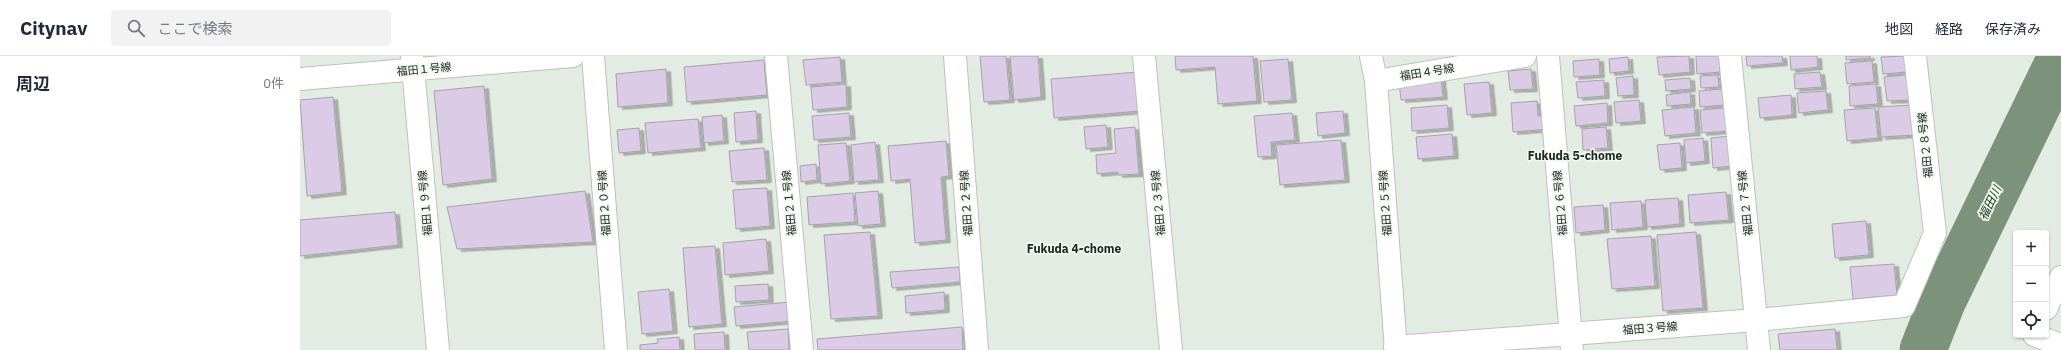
<!DOCTYPE html>
<html lang="ja">
<meta charset="utf-8">
<style>
body{margin:0;font-family:"IBM Plex Sans","Noto Sans JP",sans-serif;background:#f2f2f3;color:#1f2937}
.controls{position:absolute;right:12px;bottom:12px;display:grid;overflow:hidden;border-radius:4px;box-shadow:0 1px 3px #0004}
.controls button{width:36px;height:36px;display:grid;place-items:center;padding:0;border:0;border-bottom:1px solid #e0e1e3;background:#fff;color:#1f2937;font:20px sans-serif}
.list{margin:0;padding:0;list-style:none}
h2{display:flex;justify-content:space-between;align-items:center;height:52px;margin:0;padding:0 16px;font-size:17px}
h2 small{font-size:13px;font-weight:400;color:#747a83}
.icon{flex:none;width:22px;height:22px;fill:none;stroke:currentColor;stroke-width:2;stroke-linecap:round;stroke-linejoin:round}
.map{position:relative;flex:none;width:1761px;height:294px;overflow:hidden}
header{display:flex;align-items:center;gap:24px;box-sizing:border-box;height:56px;padding:0 20px;background:#fff;border-bottom:1px solid #e0e1e3}
header strong{font-size:19px}
nav{display:flex;gap:22px;margin-inline-start:auto;font-size:14px}
.search{width:280px;height:36px;background:#f2f2f3;display:flex;align-items:center;gap:10px;box-sizing:border-box;padding:0 14px;border-radius:4px;color:#747a83;font-size:15px}
main{display:flex}
aside{flex:1;background:#fff}
.map>svg:first-child{display:block}
.lines{fill:none;stroke-linecap:round;stroke-linejoin:round}
.river{stroke:#7d927b;stroke-width:47}
.building{fill:#dbcbe7;stroke:#a7a1ab;filter:url(#shadow)}
.street-casing{stroke:#bbc3ba;stroke-width:24}
.street{stroke:#fff;stroke-width:22}
.labels{text-anchor:middle;stroke-width:3.5;stroke-linejoin:round;paint-order:stroke}
.street-label{font-size:11px;fill:#222522;stroke:#f0f9f0}
.neighbourhood-label{font-size:12px;font-weight:bold;fill:#222522;stroke:#f0f9f0}
.water-label{font-size:12px;font-style:italic;fill:#113310;stroke:#f0f9f0}
</style>
<header>
<strong>Citynav</strong>
<div class="search"><svg class="icon" aria-label="search" viewBox="0 0 24 24"><circle cx="10" cy="10" r="6"/><path d="M15 15l6 6"/></svg>ここで検索</div>
<nav><a>地図</a><a>経路</a><a>保存済み</a></nav>
</header>
<main>
<aside>
<h2>周辺<small>0件</small></h2>
<ul class="list">
</ul>
</aside>
<div class="map">
<svg width="1761" height="294" viewBox="0 0 1761 294">
<defs>
<filter id="shadow"><feDropShadow dx="4.5" dy="2.5" stdDeviation="0" flood-color="#0004"/></filter>
</defs>
<rect width="100%" height="100%" fill="#e3ece2"/>
<g class="lines">
<path class="river" d="M 1623,294 L 1642,246 L 1761,1"/>
</g>
<g class="building">
<path d="M 680,0 L 706,0 L 710,44 L 684,46 Z"/>
<path d="M 710,0 L 738,0 L 741,41 L 714,44 Z"/>
<path d="M 875,0 L 953,0 L 957,45 L 918,48 L 915,11 L 876,14 Z"/>
<path d="M 1389,0 L 1390,16 L 1359,19 L 1357,1 Z"/>
<path d="M 1396,0 L 1419,0 L 1420,16 L 1397,18 Z"/>
<path d="M 1446,0 L 1482,0 L 1483,7 L 1447,10 Z"/>
<path d="M 1490,0 L 1517,0 L 1518,11 L 1491,14 Z"/>
<path d="M 1546,0 L 1570,0 L 1570,2 L 1546,4 Z"/>
<path d="M 1605,0 L 1606,16 L 1583,18 L 1581,1 Z"/>
<path d="M 540,1 L 542,26 L 506,29 L 503,4 Z"/>
<path d="M 1328,1 L 1329,15 L 1310,17 L 1309,3 Z"/>
<path d="M 988,3 L 992,44 L 964,46 L 960,5 Z"/>
<path d="M 1299,3 L 1300,19 L 1274,21 L 1273,5 Z"/>
<path d="M 464,4 L 467,39 L 387,46 L 384,11 Z"/>
<path d="M 1572,5 L 1574,26 L 1547,28 L 1545,7 Z"/>
<path d="M 366,13 L 368,47 L 318,51 L 316,18 Z"/>
<path d="M 1231,13 L 1233,33 L 1210,34 L 1208,15 Z"/>
<path d="M 838,16 L 841,55 L 754,62 L 751,23 Z"/>
<path d="M 1520,16 L 1522,31 L 1495,33 L 1494,18 Z"/>
<path d="M 1418,19 L 1419,31 L 1401,32 L 1400,20 Z"/>
<path d="M 1607,19 L 1609,44 L 1587,45 L 1584,21 Z"/>
<path d="M 1333,20 L 1334,39 L 1318,40 L 1316,22 Z"/>
<path d="M 1141,22 L 1143,41 L 1101,44 L 1099,26 Z"/>
<path d="M 1390,22 L 1391,33 L 1366,35 L 1365,24 Z"/>
<path d="M 1304,24 L 1305,40 L 1278,42 L 1276,26 Z"/>
<path d="M 1189,26 L 1192,57 L 1167,59 L 1164,28 Z"/>
<path d="M 546,28 L 547,51 L 513,54 L 511,31 Z"/>
<path d="M 1576,28 L 1578,48 L 1550,50 L 1549,30 Z"/>
<path d="M 184,30 L 192,123 L 143,129 L 134,35 Z"/>
<path d="M 1422,33 L 1424,49 L 1400,51 L 1399,35 Z"/>
<path d="M 1526,35 L 1528,54 L 1499,57 L 1497,37 Z"/>
<path d="M 1390,36 L 1391,48 L 1367,50 L 1366,39 Z"/>
<path d="M 1491,39 L 1492,59 L 1460,62 L 1458,42 Z"/>
<path d="M 33,41 L 42,136 L 7,140 L 0,44 Z"/>
<path d="M 1339,44 L 1341,65 L 1316,67 L 1314,46 Z"/>
<path d="M 1237,45 L 1238,60 L 1248,59 L 1250,73 L 1213,76 L 1211,47 Z"/>
<path d="M 1307,47 L 1308,67 L 1276,70 L 1274,50 Z"/>
<path d="M 1147,49 L 1149,72 L 1112,75 L 1111,52 Z"/>
<path d="M 1613,49 L 1616,79 L 1581,81 L 1578,51 Z"/>
<path d="M 1394,51 L 1396,77 L 1365,80 L 1362,54 Z"/>
<path d="M 1425,52 L 1427,75 L 1402,77 L 1400,54 Z"/>
<path d="M 1575,52 L 1578,82 L 1547,85 L 1544,54 Z"/>
<path d="M 456,55 L 458,84 L 436,86 L 434,57 Z"/>
<path d="M 1043,55 L 1045,77 L 1018,80 L 1016,57 Z"/>
<path d="M 549,57 L 551,81 L 514,84 L 512,60 Z"/>
<path d="M 992,57 L 995,84 L 971,86 L 972,100 L 958,101 L 954,60 Z"/>
<path d="M 422,59 L 424,85 L 404,87 L 402,61 Z"/>
<path d="M 398,63 L 401,92 L 348,97 L 345,67 Z"/>
<path d="M 806,69 L 808,91 L 786,93 L 784,71 Z"/>
<path d="M 835,71 L 839,118 L 818,119 L 818,116 L 797,118 L 796,99 L 816,97 L 814,73 Z"/>
<path d="M 1306,71 L 1308,92 L 1283,94 L 1282,73 Z"/>
<path d="M 339,72 L 341,95 L 319,97 L 317,74 Z"/>
<path d="M 1152,78 L 1154,100 L 1118,103 L 1116,81 Z"/>
<path d="M 1430,80 L 1432,110 L 1413,112 L 1411,82 Z"/>
<path d="M 1403,82 L 1405,105 L 1386,107 L 1384,84 Z"/>
<path d="M 1041,84 L 1045,124 L 980,129 L 976,89 Z"/>
<path d="M 646,85 L 649,120 L 641,121 L 646,184 L 615,187 L 610,123 L 591,125 L 588,90 Z"/>
<path d="M 575,86 L 579,124 L 554,126 L 551,89 Z"/>
<path d="M 546,87 L 550,125 L 521,128 L 518,89 Z"/>
<path d="M 1380,87 L 1382,112 L 1360,114 L 1357,89 Z"/>
<path d="M 464,92 L 467,124 L 432,126 L 429,95 Z"/>
<path d="M 516,108 L 517,124 L 501,126 L 500,110 Z"/>
<path d="M 467,132 L 470,170 L 436,173 L 433,134 Z"/>
<path d="M 285,135 L 293,186 L 157,193 L 147,151 Z"/>
<path d="M 578,135 L 581,168 L 558,170 L 555,137 Z"/>
<path d="M 1426,136 L 1429,164 L 1390,167 L 1388,139 Z"/>
<path d="M 553,137 L 555,166 L 509,169 L 507,141 Z"/>
<path d="M 1378,142 L 1380,168 L 1347,171 L 1345,144 Z"/>
<path d="M 1341,145 L 1343,171 L 1312,174 L 1310,147 Z"/>
<path d="M 1303,149 L 1305,174 L 1276,177 L 1274,151 Z"/>
<path d="M 95,156 L 98,189 L 0,200 L 0,164 Z"/>
<path d="M 1566,165 L 1569,199 L 1535,202 L 1532,168 Z"/>
<path d="M 570,176 L 578,260 L 531,263 L 524,179 Z"/>
<path d="M 1396,176 L 1403,252 L 1363,255 L 1357,179 Z"/>
<path d="M 1351,180 L 1355,230 L 1312,233 L 1307,183 Z"/>
<path d="M 466,183 L 469,215 L 425,219 L 423,187 Z"/>
<path d="M 415,190 L 422,268 L 389,271 L 383,192 Z"/>
<path d="M 1594,208 L 1597,239 L 1553,243 L 1550,211 Z"/>
<path d="M 659,211 L 660,226 L 592,232 L 590,216 Z"/>
<path d="M 468,228 L 469,244 L 436,246 L 435,230 Z"/>
<path d="M 369,233 L 373,275 L 342,278 L 338,236 Z"/>
<path d="M 644,236 L 645,254 L 606,257 L 605,240 Z"/>
<path d="M 490,246 L 492,265 L 436,270 L 434,251 Z"/>
<path d="M 662,271 L 663,294 L 518,294 L 517,283 Z"/>
<path d="M 488,273 L 489,294 L 449,294 L 447,276 Z"/>
<path d="M 1535,273 L 1537,294 L 1480,294 L 1478,278 Z"/>
<path d="M 424,276 L 425,294 L 395,294 L 394,278 Z"/>
<path d="M 379,281 L 380,294 L 340,294 L 340,289 L 358,287 L 357,283 Z"/>
</g>
<g class="lines">
<g class="street-casing">
<g id="street">
<path d="M 112,0 L 138,294"/>
<path d="M 293,0 L 316,294"/>
<path d="M 476,0 L 502,294"/>
<path d="M 655,0 L 677,294"/>
<path d="M 844,0 L 871,294"/>
<path d="M 1071,0 L 1076,25 L 1096,294"/>
<path d="M 1248,0 L 1272,294"/>
<path d="M 1430,0 L 1459,294"/>
<path d="M 0,23 L 273,0"/>
<path d="M 1076,25 L 1225,0"/>
<path d="M 1746,253 L 1761,221"/>
<path d="M 1734,279 L 1761,289"/>
<path d="M 1095,291 L 1457,264 L 1604,250 L 1635,177 L 1615,0"/>
</g>
</g>
<use href="#street" class="street"/>
</g>
<g class="labels">
<g class="street-label">
<text transform="translate(124 13) rotate(-5)" y="4">福田１号線</text>
<text transform="translate(1127 16) rotate(-9)" y="4">福田４号線</text>
<text transform="translate(1625 89) rotate(-96)" y="4">福田２８号線</text>
<text transform="translate(125 147) rotate(-95)" y="4">福田１９号線</text>
<text transform="translate(304 147) rotate(-94)" y="4">福田２０号線</text>
<text transform="translate(489 147) rotate(-95)" y="4">福田２１号線</text>
<text transform="translate(666 147) rotate(-94)" y="4">福田２２号線</text>
<text transform="translate(858 147) rotate(-95)" y="4">福田２３号線</text>
<text transform="translate(1085 147) rotate(-94)" y="4">福田２５号線</text>
<text transform="translate(1260 147) rotate(-95)" y="4">福田２６号線</text>
<text transform="translate(1445 147) rotate(-96)" y="4">福田２７号線</text>
<text transform="translate(1350 272) rotate(-4)" y="4">福田３号線</text>
</g>
<g class="neighbourhood-label">
<text x="1275" y="104">Fukuda 5-chome</text>
<text x="774" y="197">Fukuda 4-chome</text>
</g>
<g class="water-label">
<text transform="translate(1690 147) rotate(-64)" y="4">福田川</text>
</g>
</g>
</svg>
<div class="controls">
<button>+</button>
<button>−</button>
<button><svg class="icon" aria-label="locate" viewBox="0 0 24 24"><circle cx="12" cy="12" r="6"/><path d="M12 2v4M12 18v4M2 12h4M18 12h4"/></svg></button>
</div>
</div>
</main>
